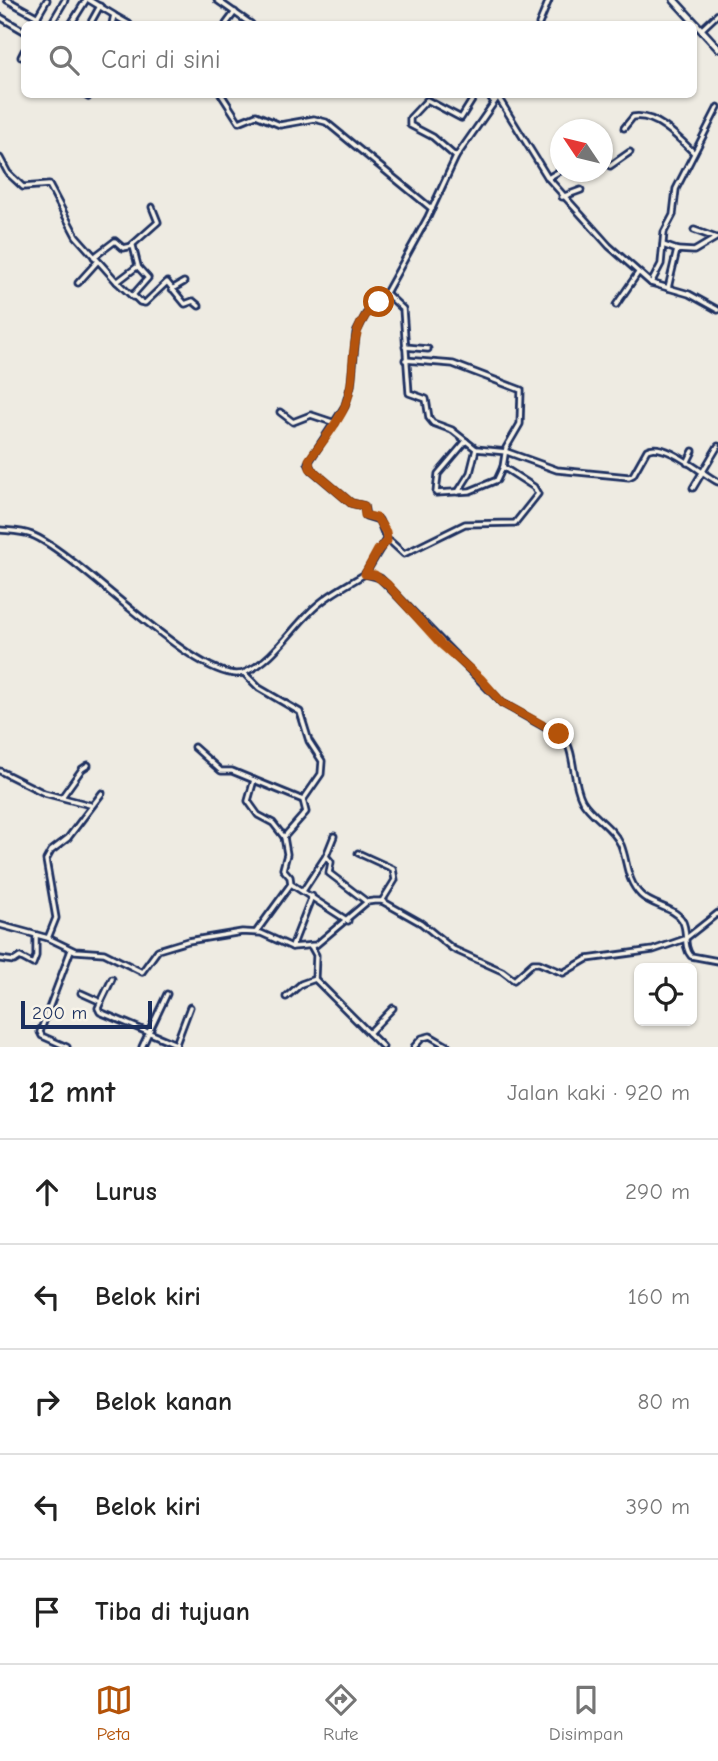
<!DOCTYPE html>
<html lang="id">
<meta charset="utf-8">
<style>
body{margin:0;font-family:"Comic Neue",sans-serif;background:#f6f6f6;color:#222}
.controls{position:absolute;right:21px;bottom:21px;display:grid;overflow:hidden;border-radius:10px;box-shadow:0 2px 5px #0004}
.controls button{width:63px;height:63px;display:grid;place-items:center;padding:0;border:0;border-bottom:2px solid #e0e0e0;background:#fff;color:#222;font:35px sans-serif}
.compass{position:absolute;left:550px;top:119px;width:63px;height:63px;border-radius:50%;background:#fff;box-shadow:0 2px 5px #0004;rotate:305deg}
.scale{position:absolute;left:21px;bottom:18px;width:131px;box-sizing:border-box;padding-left:7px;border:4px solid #1b2f5e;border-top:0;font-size:19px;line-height:24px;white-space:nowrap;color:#1b2f5e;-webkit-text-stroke:5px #f7f3e8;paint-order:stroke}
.stop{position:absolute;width:21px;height:21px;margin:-16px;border:5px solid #b45309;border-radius:50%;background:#fff}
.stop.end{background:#b45309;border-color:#fff;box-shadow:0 2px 7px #0008}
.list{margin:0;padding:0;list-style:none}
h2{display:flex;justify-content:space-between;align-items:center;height:91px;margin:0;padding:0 28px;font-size:30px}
h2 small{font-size:23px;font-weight:400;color:#767676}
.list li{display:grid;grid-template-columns:46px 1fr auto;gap:21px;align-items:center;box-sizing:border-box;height:105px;padding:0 28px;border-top:2px solid #e0e0e0}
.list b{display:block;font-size:26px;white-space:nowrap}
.list em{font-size:23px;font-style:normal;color:#767676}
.icon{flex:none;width:38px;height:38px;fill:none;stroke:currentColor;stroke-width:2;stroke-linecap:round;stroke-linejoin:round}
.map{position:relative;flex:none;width:718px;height:1047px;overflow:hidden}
.search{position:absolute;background:#fff;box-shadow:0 2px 5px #0004;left:21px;right:21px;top:21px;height:77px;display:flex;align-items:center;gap:18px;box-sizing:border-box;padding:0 24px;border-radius:10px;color:#767676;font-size:26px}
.sheet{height:616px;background:#fff}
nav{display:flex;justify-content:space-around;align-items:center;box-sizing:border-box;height:98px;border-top:2px solid #e0e0e0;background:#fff;font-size:19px;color:#767676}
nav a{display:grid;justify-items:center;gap:4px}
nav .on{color:#b45309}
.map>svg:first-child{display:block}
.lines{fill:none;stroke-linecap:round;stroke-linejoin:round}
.street-casing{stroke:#1b2f5e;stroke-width:9}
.secondary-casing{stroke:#1b2f5e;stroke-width:10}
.street{stroke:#f7f3e8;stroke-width:3.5}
.secondary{stroke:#f7f3e8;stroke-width:5}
.route{stroke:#b45309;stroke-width:9}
</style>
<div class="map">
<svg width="718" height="1047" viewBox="0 0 718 1047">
<rect width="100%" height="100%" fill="#eeebe2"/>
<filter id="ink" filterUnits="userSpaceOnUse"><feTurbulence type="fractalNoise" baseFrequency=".0143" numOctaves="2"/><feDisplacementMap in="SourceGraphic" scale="14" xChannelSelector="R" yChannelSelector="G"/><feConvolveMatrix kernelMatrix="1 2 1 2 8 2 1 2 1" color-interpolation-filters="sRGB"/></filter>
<g filter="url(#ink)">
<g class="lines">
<g class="street-casing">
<g id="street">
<path d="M 7,0 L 38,17"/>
<path d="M 89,0 L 114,15 L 112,24"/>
<path d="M 217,0 L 251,24"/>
<path d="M 115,16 L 129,24"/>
<path d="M 0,17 L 24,31"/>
<path d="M 33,24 L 47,0"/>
<path d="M 51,24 L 65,0"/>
<path d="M 71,24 L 86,0"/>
<path d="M 90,24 L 100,6"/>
<path d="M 226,24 L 235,12"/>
<path d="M 539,24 L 549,0"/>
<path d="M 701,30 L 718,14"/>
<path d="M 21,57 L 24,51"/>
<path d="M 83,94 L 88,97 L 90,94"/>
<path d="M 221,94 L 239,122 L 256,115 L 280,125 L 314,119 L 326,122 L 432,209"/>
<path d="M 488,94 L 493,101"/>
<path d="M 498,97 L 548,178 L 609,246 L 651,283 L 689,294 L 718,310"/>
<path d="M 624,128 L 633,117 C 656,113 679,138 694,153"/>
<path d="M 456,157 L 433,137 L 410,125 L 410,118 L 427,100 L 461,118 L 476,94"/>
<path d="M 0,158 L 8,173 L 23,187 L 49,185 L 76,236 L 117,282 L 138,266 L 133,246 L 123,248 L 115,241 L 94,257"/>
<path d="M 602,160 L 610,166 L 630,152"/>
<path d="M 548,178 L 560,171"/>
<path d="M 562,197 L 581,190"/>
<path d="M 132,245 L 158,222 L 152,207"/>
<path d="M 663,245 L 677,250"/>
<path d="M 138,267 L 148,278 L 133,295 L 140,302 L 145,303 L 167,282 L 185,304 L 193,301 L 199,306"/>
<path d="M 117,282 L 133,297"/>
<path d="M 78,283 L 97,262"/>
<path d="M 651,283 L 661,264 L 664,232 L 673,215 L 676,189 L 718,107"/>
<path d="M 668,288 L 677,250 L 694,251 L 716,238 L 694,230"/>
<path d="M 172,289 L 184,282"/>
<path d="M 386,293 L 403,309 L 409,393 L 426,399 L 429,418 L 433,423 L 452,430 L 476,449 L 507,452 L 557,470 L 629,477 L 633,475 L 647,450 C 664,440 702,474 718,482"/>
<path d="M 616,305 L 638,273"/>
<path d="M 405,347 L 428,349"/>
<path d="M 280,412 L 293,422 L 311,415 L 335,423"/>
<path d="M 466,441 L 438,474 L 436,493 L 470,491 L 497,480 L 503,467"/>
<path d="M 687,463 L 693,451"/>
<path d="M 693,488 L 718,446"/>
<path d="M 458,492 L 470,473 L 476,449"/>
<path d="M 0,530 C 10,531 22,531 32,535 C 80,554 205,692 246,672 C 271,661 289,633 308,614 C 324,597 345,586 365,574 L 380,578 L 502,703 L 564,738 C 575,752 572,781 582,800 C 592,817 613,827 621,845 C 628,863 626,880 641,895 C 652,906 674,907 682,920 C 689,932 682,945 691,956 L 718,961"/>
<path d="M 387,541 L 379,520 L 366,516 L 364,506 L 351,503 L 312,470 L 308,463 L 345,406 L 351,385 L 356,333 L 366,314 L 386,293 L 428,217 L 456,157 L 498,97"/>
<path d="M 365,574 L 385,541 L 391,542 L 404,554 L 465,524 L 515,523 L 538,494 L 534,487 L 503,467 L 506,448 L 520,424 L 521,390 L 453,364 L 405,360"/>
<path d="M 245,674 L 259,688 L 300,712 L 309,741 L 322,761 L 321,774 L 303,800 L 306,812 L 284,837"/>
<path d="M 194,747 L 221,771 L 232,771 L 254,780 L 248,801 L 258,815 L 273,823 L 284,837 L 287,854 L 283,869 L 290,877 L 291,884 L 348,921"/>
<path d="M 0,771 L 44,793 L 90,805"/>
<path d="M 254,780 L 303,800"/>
<path d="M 62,797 L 82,769 L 88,765"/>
<path d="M 334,836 L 326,856 L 331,862 L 329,873 L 367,902"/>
<path d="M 358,853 L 393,869 L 395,880 L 382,901"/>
<path d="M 303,891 L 326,856"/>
<path d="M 0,925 L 48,938 L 75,951 L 104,953 L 142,972 L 158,950 L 188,941 L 242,932 L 261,933 L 292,947 L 316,945 L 367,902 L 374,901 L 382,901 L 421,923 L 453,949 L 502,971 L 514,980 L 533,963 L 539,963 L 563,973 L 587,959 L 653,950 L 685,939 L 718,913"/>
<path d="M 256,932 L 291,884"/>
<path d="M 48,938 L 56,918 L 46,860 L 51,851 L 68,838 L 102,793"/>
<path d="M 311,946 L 316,955 L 315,979 L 383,1047"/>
<path d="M 292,947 L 312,896"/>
<path d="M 0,959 L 14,961 L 20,957 L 33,964 L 36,956 L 36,935"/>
<path d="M 112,979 L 98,1008 L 100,1012 L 176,1044"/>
<path d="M 81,993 L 101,1002"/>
<path d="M 286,997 L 301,984 L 315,979"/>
<path d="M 369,1033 L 393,1008"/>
<path d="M 67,1047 L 42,1036 L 40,1032 L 71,950"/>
<path d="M 142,1047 L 167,994"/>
<path d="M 177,1047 L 176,1044 L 190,1007"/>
<path d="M 414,1047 L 422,1038 L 430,1036 L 449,1047"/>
</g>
</g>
<g class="secondary-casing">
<path id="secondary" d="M 674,0 L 718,48"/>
</g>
<use href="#street" class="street"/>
<use href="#secondary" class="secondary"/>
</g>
</g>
<g class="lines" filter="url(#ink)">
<path class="route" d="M 379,302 C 341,331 361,368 345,406 C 337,425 321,443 309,460 L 310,468 L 351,503 L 364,506 L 365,515 L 377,518 L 386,532 L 387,541 L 378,550 L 365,574 L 375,575 L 387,584 L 441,644 L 481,679 L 502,703 L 559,734"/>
</g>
</svg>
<div class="controls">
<button><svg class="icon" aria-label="locate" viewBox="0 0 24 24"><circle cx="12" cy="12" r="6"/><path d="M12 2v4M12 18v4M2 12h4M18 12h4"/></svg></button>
</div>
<svg class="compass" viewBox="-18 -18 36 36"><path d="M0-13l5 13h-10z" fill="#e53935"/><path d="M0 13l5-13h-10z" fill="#767676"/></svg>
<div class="scale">200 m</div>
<div class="stop" style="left:379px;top:302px"></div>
<div class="stop end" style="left:559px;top:734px"></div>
<div class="search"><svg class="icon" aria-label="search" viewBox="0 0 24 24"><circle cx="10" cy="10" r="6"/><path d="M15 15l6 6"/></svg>Cari di sini</div>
</div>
<section class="sheet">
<h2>12 mnt<small>Jalan kaki · 920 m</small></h2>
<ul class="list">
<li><svg class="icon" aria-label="ahead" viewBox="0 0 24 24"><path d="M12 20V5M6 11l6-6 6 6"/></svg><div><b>Lurus</b></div><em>290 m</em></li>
<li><svg class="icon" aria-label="left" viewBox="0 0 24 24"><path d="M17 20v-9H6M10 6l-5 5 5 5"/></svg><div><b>Belok kiri</b></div><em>160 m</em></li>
<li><svg class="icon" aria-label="right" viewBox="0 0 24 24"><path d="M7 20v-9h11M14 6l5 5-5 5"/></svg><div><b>Belok kanan</b></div><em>80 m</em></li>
<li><svg class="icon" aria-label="left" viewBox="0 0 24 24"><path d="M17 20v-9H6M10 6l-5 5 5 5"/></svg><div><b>Belok kiri</b></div><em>390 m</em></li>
<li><svg class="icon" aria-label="arrive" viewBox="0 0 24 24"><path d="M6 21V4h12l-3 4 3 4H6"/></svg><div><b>Tiba di tujuan</b></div></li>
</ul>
</section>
<nav>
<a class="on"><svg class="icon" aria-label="map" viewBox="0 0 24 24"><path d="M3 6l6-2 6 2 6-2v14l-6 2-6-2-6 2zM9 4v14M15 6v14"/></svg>Peta</a>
<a><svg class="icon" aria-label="directions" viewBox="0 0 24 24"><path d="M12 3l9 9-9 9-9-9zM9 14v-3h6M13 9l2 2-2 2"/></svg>Rute</a>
<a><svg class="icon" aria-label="saved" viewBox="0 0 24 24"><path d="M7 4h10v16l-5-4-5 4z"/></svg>Disimpan</a>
</nav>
